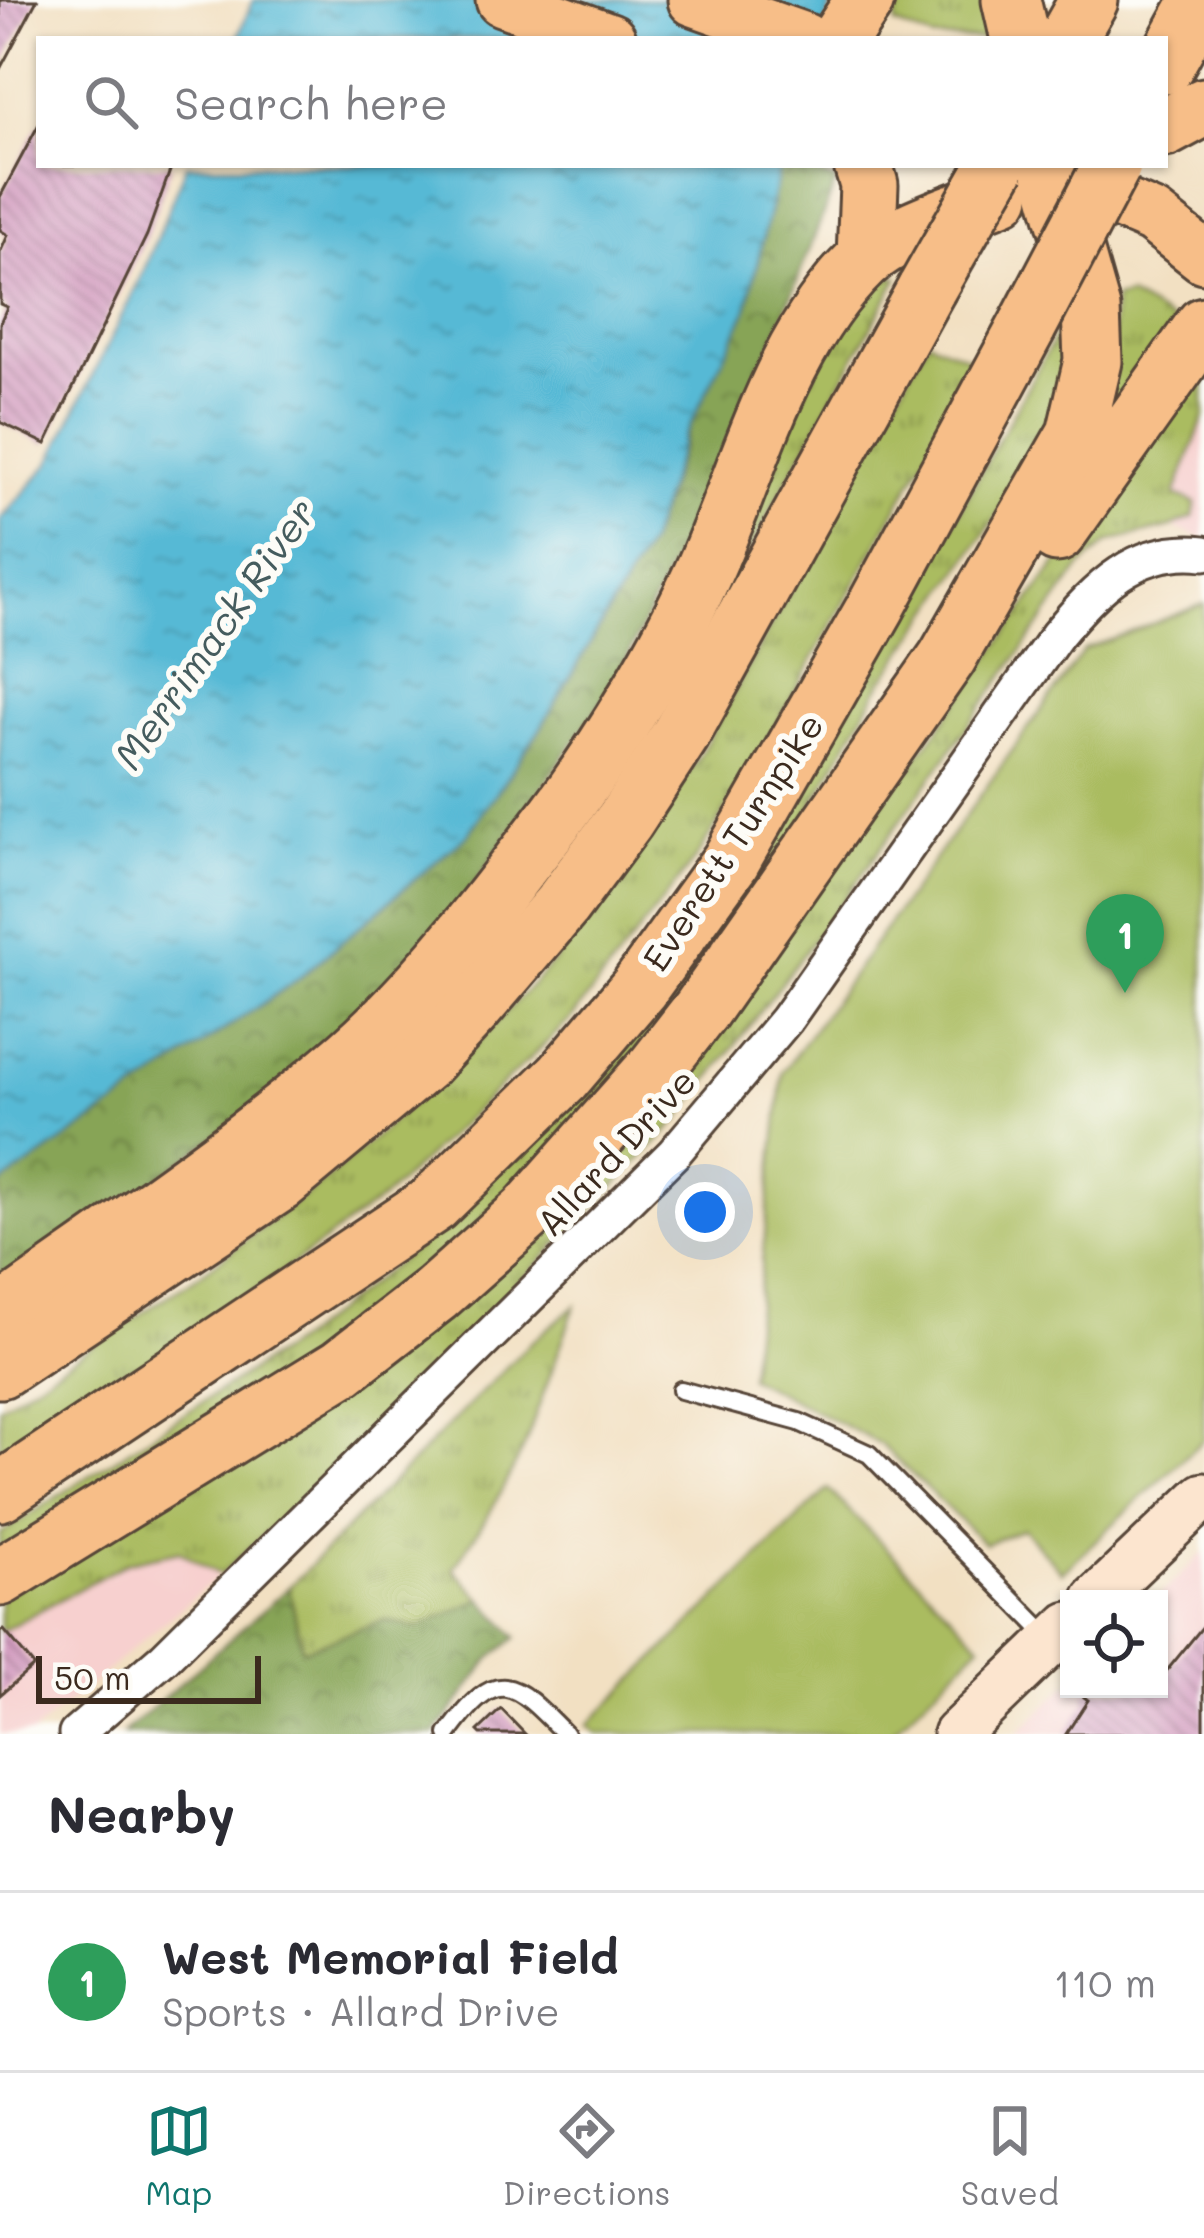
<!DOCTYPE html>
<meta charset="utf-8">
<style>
body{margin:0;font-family:Mali,sans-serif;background:#f7f7f7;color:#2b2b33}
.controls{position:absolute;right:36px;bottom:36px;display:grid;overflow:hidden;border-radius:0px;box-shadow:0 3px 9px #0004}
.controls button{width:108px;height:108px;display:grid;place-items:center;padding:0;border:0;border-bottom:3px solid #e1e1e2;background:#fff;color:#2b2b33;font:60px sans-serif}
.scale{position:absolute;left:36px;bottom:30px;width:225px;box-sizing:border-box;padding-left:12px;border:6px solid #3b2a1e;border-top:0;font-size:33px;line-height:42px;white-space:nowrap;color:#3b2a1e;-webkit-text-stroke:9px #fdfcf7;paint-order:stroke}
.you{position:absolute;left:705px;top:1212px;width:42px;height:42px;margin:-30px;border:9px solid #fff;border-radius:50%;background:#1a73e8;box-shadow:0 0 0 18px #1a73e833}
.badge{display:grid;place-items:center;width:78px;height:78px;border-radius:50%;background:#0f766e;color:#fff;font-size:39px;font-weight:700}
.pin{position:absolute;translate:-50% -99px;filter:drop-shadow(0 3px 6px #0008)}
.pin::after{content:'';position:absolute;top:63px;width:42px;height:36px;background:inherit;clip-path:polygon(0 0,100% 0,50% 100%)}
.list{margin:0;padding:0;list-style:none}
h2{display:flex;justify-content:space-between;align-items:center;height:156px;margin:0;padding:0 48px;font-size:51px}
h2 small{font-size:39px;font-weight:400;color:#7c7c81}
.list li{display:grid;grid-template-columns:78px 1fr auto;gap:36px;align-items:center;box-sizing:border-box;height:180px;padding:0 48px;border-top:3px solid #e1e1e2}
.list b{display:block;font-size:45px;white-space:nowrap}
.list p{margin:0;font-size:39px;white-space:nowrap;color:#7c7c81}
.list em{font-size:39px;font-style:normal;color:#7c7c81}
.icon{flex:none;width:66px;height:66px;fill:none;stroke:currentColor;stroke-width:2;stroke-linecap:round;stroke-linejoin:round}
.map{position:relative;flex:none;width:1204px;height:1734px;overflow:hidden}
.search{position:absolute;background:#fff;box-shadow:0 3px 9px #0004;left:36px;right:36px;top:36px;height:132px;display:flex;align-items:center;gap:30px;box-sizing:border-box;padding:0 42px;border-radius:0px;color:#7c7c81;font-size:45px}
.sheet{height:336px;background:#fff}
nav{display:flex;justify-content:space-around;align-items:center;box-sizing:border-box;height:168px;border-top:3px solid #e1e1e2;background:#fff;font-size:33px;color:#7c7c81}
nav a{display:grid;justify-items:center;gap:6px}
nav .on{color:#0f766e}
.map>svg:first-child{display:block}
.built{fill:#f7d0cf}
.grass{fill:url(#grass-tufts);stroke:#72733f;stroke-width:3}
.forest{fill:url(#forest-crowns);stroke:#61673a;stroke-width:3}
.garden{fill:#aabc60;stroke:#72733f;stroke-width:3}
.water{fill:url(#water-ripples);stroke:#49727a;stroke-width:3}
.building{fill:url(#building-back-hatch)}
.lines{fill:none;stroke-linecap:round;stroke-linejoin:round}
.service-casing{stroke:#564537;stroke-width:22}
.minor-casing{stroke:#564537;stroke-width:39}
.secondary-casing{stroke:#564537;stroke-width:51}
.primary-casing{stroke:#564537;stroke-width:57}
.motorway-casing{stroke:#564537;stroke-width:63}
.service{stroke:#fff;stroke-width:16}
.minor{stroke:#fff;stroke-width:33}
.secondary{stroke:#fce5cf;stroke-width:45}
.primary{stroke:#f7be88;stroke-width:51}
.motorway{stroke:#f7be88;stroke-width:57}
.motorway-bridge-casing{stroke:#564537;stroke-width:63;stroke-linecap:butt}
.motorway-bridge{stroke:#f7be88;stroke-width:57}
.labels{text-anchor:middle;stroke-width:12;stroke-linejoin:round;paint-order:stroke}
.street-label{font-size:36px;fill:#3b2a1e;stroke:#fdfcf7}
.water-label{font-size:39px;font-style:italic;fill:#455c5e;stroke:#fdfcf7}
</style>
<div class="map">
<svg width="1204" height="1734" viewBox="0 0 1204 1734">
<defs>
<pattern id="grass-tufts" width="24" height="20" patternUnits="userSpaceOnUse" patternTransform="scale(3)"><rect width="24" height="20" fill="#aabc60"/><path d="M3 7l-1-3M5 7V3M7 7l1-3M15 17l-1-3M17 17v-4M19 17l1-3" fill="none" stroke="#8c994f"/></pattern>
<pattern id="forest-crowns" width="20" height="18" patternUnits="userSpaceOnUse" patternTransform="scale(3)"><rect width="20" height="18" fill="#87a456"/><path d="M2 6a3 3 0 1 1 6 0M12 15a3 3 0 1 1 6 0" fill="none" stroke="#708647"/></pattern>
<pattern id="water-ripples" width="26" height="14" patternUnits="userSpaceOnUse" patternTransform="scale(3)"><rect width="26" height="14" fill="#57b9d5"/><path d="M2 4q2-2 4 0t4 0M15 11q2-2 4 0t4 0" fill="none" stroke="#4997ac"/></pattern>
<pattern id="building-back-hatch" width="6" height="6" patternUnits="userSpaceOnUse" patternTransform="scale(3)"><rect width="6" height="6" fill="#d39cc0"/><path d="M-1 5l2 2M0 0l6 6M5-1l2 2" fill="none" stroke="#ac7f9b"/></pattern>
</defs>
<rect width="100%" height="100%" fill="#fdfcf7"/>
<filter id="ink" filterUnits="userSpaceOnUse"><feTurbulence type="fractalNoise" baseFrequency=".00833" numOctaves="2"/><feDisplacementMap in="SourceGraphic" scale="24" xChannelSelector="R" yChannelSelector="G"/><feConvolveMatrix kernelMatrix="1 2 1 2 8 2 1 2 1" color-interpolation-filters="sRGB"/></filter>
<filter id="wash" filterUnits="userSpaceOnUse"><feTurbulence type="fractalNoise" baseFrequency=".004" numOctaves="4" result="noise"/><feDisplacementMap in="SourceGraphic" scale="48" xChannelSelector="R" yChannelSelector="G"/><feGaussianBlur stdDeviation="2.7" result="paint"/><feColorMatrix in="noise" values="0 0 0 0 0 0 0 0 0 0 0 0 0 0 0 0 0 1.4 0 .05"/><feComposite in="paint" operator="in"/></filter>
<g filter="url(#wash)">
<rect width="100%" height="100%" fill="#f2e0c2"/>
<g class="built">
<path d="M 1204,416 L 1204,538 L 1171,527 L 1193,516 L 1175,495 Z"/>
<path d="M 180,1551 L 220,1575 L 32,1734 L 0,1734 L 0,1632 L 128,1562 Z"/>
<path d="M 1204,1552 L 1204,1734 L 1017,1734 L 1069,1683 L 1069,1689 L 1159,1689 L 1159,1599 L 1156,1599 Z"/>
</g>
<g class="grass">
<path d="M 906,0 L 989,0 L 996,39 L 932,39 L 895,24 L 896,15 Z"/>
<path d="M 885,275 L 898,278 L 721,602 L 617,783 L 514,923 L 493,924 L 843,315 Z"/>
<path d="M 1129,296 L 1176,323 L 1111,416 L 1107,412 L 1114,299 Z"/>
<path d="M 1056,335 L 1071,340 L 1064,399 L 1039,455 L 880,685 L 766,887 L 545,1169 L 329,1363 L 0,1558 L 0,1534 L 301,1338 L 456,1216 L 888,641 Z"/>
<path d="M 928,340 L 978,362 L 762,751 L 696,858 L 571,1019 L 384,1197 L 206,1328 L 0,1460 L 0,1406 L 194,1279 L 327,1179 L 455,1066 L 556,959 L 698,758 Z"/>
<path d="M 1204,359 L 1204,416 L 1175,495 L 1196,503 L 1193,517 L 1171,527 L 1109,542 L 1082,566 L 858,880 L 678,1121 L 354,1452 L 220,1575 L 180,1551 L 128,1562 L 0,1632 L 0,1597 L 250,1448 L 802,904 L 933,736 Z"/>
<path d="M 575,1306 L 523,1450 L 489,1514 L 453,1569 L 482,1599 L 416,1629 L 385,1620 L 302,1650 L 289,1587 L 531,1342 Z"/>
</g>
<g class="forest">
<path d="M 780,165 L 797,165 L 836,181 L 764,366 L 616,682 L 458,908 L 288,1083 L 0,1295 L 0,1184 L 298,979 L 467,835 L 539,731 L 649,542 Z"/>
<path d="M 289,1587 L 302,1650 L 385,1620 L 416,1628 L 482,1599 L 517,1637 L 490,1659 L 435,1734 L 123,1734 Z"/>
</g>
<g class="garden">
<path d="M 1204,604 L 1204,1439 L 1062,1572 L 1023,1529 L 985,1544 L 880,1444 L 749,1377 L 783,1072 L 1084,650 Z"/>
<path d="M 828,1489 L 981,1644 L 890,1734 L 597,1734 L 588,1725 Z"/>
</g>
<g class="water">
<path d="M 253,0 L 833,0 L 821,39 L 237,39 Z"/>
<path d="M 186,165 L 780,165 L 746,313 L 684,437 L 649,542 L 539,731 L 467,835 L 298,979 L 0,1185 L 0,520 L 50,463 L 144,270 Z"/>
</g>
<g id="blocks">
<g class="building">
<path d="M 0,0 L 37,0 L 0,69 Z"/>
<path d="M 39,124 L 39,165 L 172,165 L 147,235 L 46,444 L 0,422 L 0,323 L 7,307 L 0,304 L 0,253 L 8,235 L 0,230 L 0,197 Z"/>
<path d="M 1204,1625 L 1204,1734 L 1066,1734 L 1088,1700 L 1084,1697 L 1090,1689 L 1159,1689 L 1159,1668 L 1165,1673 Z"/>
<path d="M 4,1630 L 34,1666 L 0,1695 L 0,1632 Z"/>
<path d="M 501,1709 L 525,1734 L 481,1734 L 478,1731 Z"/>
</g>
</g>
</g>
<g filter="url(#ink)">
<use href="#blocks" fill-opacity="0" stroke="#564537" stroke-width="3"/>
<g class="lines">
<g class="service-casing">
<g id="service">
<path d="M 681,1390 L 799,1422 L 869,1454 L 1052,1640"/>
<path d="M 448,1734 C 498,1665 512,1680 565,1734"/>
</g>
</g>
<g class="minor-casing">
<path id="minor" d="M 76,1734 L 164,1658 L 674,1153 L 786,1020 L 1057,635 C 1096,588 1137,545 1204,553"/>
</g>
<g class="secondary-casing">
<g id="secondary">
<path d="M 1096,1599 L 1204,1496"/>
<path d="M 956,1734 L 1069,1625"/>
</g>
</g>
<g class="primary-casing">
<g id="primary">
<path d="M 502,0 L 610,39"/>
<path d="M 694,0 L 804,39"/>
<path d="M 1063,179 L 1153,217 L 1204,257"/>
</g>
</g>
<g class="motorway-casing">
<g id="motorway">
<path d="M 1011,0 L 1020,39"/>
<path d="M 839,39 L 865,0"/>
<path d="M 1067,39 L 1089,0"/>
<path d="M 1165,65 L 1201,0"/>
<path d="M 1165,128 L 1204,107"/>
<path d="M 863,165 L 869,185 L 866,257"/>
<path d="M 1057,533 L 1204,326"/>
<path d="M 0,1316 C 118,1232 240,1151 350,1056 C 426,990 496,896 557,816 C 611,745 670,647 706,566 C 751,464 780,342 862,262 C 894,231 960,212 1001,195"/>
<path d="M 0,1369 L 279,1183 L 423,1063 L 472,1010 L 561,906 L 625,820 L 681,734 L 927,288"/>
<path d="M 0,1492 L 433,1204 L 563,1077 L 639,988 L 730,862 L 877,605 L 1028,325"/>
<path d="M 0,1577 L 342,1367 L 436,1294 L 528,1212 L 655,1069 L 701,1010 L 947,658 L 1076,434 L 1093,361 L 1091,309 L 1050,165"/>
</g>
</g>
<use href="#service" class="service"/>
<use href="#minor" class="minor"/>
<use href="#secondary" class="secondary"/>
<use href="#primary" class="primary"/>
<use href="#motorway" class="motorway"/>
<g class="motorway-bridge-casing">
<g id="motorway-bridge">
<path d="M 927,288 L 997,165"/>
<path d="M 1028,325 L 1112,165"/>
</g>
</g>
<use href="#motorway-bridge" class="motorway-bridge"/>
</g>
</g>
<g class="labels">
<g class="street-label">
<text transform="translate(733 842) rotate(-57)" y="13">Everett Turnpike</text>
<text transform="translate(616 1152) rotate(-47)" y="13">Allard Drive</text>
</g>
<g class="water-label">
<text transform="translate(215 634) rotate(-55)" y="14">Merrimack River</text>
</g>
</g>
</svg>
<div class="controls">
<button><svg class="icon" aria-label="locate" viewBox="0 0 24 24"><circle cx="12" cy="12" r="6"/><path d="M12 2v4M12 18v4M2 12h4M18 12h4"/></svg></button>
</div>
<div class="scale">50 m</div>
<div class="you"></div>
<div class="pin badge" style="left:1125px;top:993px;background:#2e9e5b">1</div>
<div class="search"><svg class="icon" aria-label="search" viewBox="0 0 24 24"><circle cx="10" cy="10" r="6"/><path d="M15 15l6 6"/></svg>Search here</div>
</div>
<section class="sheet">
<h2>Nearby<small></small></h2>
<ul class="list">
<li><span class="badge" style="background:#2e9e5b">1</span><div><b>West Memorial Field</b><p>Sports · Allard Drive</p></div><em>110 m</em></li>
</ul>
</section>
<nav>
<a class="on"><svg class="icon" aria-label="map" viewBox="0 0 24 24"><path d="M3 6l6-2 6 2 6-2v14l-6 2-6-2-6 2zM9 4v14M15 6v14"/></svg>Map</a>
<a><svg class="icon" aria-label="directions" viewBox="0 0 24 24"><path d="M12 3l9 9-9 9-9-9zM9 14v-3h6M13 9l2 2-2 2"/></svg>Directions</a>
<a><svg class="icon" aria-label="saved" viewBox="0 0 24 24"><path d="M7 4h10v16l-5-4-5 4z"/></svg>Saved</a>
</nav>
